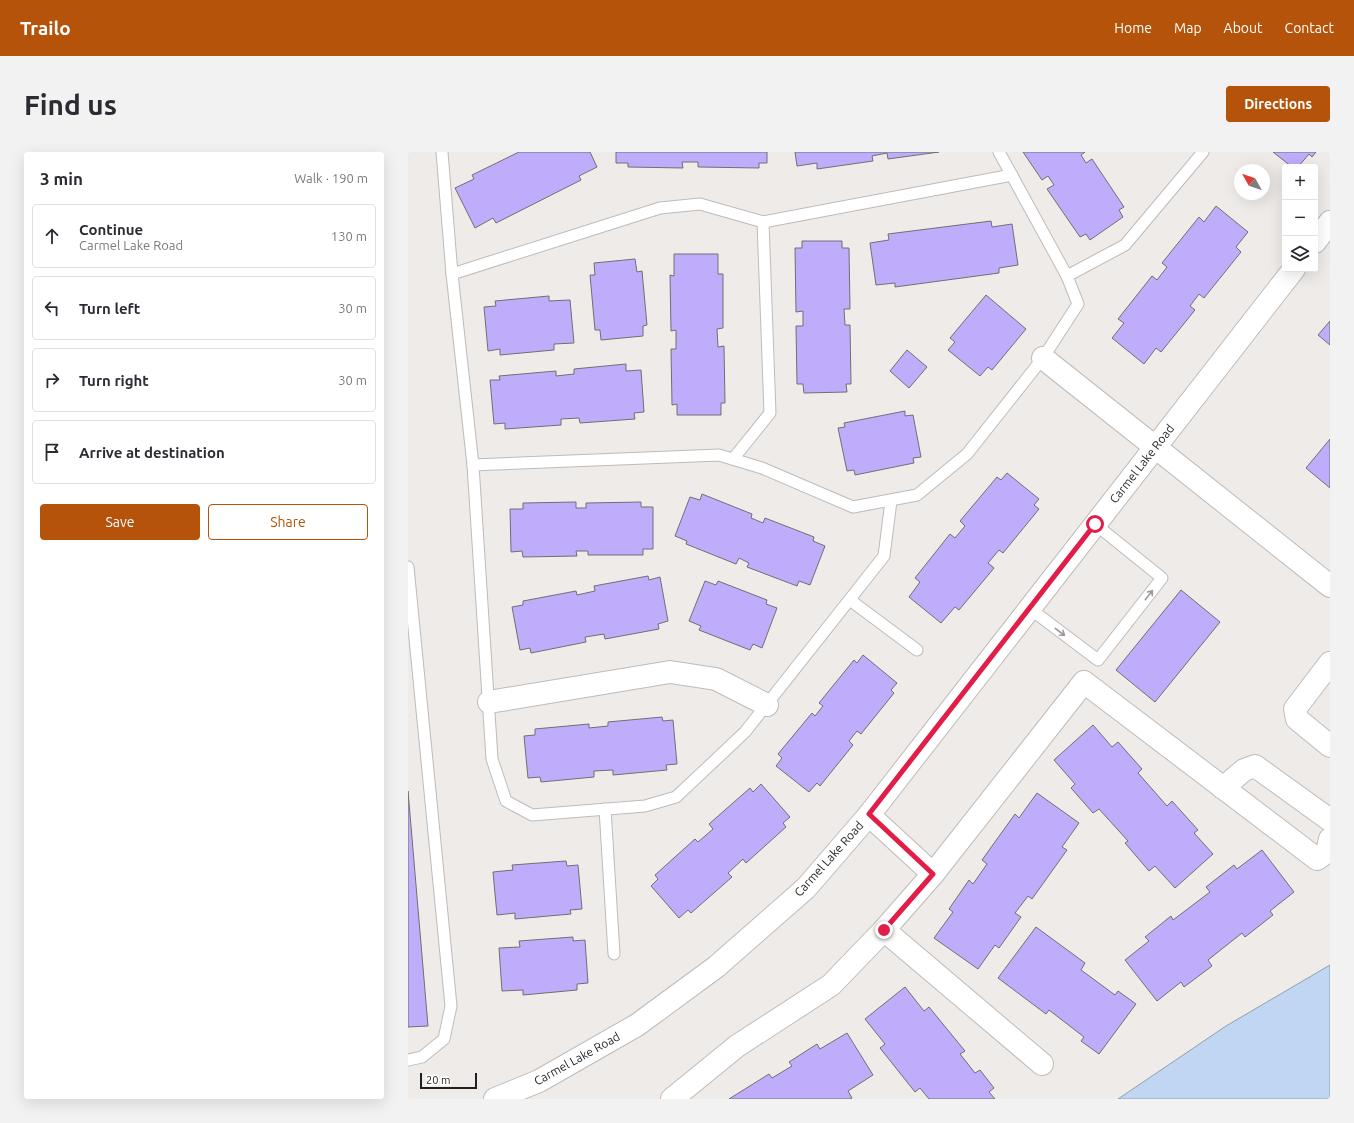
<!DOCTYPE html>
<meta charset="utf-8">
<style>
body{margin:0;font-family:Ubuntu,sans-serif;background:#f2f2f3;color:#2b2b33}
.controls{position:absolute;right:12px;top:12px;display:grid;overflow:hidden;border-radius:4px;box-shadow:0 4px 16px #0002}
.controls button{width:36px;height:36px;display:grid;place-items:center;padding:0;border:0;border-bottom:1px solid #e1e1e2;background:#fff;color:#2b2b33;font:20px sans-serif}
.compass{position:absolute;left:826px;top:12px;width:36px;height:36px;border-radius:50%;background:#fff;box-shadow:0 4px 16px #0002;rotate:310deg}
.scale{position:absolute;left:12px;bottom:10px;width:57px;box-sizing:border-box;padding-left:4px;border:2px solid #201e1e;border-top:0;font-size:11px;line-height:14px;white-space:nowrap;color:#201e1e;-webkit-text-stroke:3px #fff;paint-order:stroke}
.stop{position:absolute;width:12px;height:12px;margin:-9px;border:3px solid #e11d48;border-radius:50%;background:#fff}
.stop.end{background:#e11d48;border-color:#fff;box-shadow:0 1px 4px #0008}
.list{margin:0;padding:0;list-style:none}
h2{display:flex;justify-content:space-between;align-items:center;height:52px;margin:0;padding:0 16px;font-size:17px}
h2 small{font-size:13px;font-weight:400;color:#7c7c81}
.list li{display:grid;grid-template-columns:26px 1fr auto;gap:12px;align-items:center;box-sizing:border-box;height:64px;margin:0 8px 8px;padding:0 8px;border:1px solid #e1e1e2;border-radius:4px}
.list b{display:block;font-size:15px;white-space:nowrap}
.list p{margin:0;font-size:13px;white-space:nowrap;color:#7c7c81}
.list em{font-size:13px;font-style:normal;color:#7c7c81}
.actions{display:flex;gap:8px;padding:12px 16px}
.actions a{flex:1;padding:9px 0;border:1px solid #b45309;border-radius:4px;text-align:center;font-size:14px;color:#b45309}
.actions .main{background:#b45309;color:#fff}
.icon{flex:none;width:22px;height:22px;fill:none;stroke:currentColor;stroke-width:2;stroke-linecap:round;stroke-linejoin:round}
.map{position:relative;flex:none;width:922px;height:947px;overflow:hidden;border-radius:4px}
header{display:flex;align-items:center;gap:24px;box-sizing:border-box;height:56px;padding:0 20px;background:#b45309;color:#fff}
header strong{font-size:19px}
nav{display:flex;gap:22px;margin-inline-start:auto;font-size:14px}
.intro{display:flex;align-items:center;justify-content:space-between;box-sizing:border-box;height:96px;padding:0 24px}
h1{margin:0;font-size:28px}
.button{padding:10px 18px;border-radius:4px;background:#b45309;color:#fff;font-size:14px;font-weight:700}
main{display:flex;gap:24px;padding:0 24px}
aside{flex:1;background:#fff;border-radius:4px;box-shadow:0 4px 16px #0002}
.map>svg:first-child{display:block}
.water{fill:#c0d6f2;stroke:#909fb2}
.building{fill:#bfadfc;stroke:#706f72}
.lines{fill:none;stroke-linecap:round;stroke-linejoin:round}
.service-casing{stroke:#bebbb9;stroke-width:13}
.minor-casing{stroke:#bebbb9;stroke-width:24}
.tertiary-casing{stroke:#bebbb9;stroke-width:24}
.service{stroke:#fff;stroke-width:11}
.minor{stroke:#fff;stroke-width:22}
.tertiary{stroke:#fff;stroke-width:22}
.oneway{stroke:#9b9a9a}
.route{stroke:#e11d48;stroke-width:5}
.labels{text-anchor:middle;stroke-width:3;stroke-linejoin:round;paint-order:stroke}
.street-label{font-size:12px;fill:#201e1e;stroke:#fff}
</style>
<header>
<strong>Trailo</strong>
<nav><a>Home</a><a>Map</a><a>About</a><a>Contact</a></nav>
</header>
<div class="intro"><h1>Find us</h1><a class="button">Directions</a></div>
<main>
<aside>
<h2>3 min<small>Walk · 190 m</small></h2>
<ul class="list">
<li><svg class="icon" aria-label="ahead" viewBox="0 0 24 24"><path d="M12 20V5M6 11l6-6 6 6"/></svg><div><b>Continue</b><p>Carmel Lake Road</p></div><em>130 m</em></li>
<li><svg class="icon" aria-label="left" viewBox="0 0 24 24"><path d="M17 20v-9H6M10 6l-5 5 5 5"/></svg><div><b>Turn left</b></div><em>30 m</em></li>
<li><svg class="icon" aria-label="right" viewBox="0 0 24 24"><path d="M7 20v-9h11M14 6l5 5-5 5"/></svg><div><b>Turn right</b></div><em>30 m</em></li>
<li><svg class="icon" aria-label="arrive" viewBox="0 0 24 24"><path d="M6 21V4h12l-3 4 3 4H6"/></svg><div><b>Arrive at destination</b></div></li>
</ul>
<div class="actions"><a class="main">Save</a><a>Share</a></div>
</aside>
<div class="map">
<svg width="922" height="947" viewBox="0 0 922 947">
<rect width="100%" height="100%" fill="#efebe9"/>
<path class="water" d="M 922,813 L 922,947 L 710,947 L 818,874 Z"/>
<g class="building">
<path d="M 111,0 L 182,0 L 189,15 L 171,24 L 173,28 L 88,71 L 85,66 L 67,76 L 47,36 L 66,27 L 64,23 Z"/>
<path d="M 208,0 L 359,0 L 359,11 L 351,11 L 351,16 L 290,15 L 290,10 L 274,10 L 275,16 L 220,15 L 220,11 L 208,11 Z"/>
<path d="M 387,0 L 531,0 L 480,7 L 479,1 L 464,4 L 465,9 L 409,17 L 409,11 L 389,14 Z"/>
<path d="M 615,0 L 677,0 L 673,3 L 678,11 L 684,7 L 716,55 L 711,58 L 715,65 L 682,88 L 678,82 L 672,85 L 639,37 L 646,33 L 640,24 L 634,28 Z"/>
<path d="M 865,0 L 908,0 L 904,5 L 901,2 L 890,15 L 884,15 Z"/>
<path d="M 808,54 L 840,80 L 828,95 L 833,100 L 796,146 L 791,142 L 782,154 L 787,158 L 753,200 L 748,196 L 736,212 L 704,186 L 716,171 L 710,167 L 744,124 L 749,128 L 759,115 L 754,111 L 791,65 L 796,70 Z"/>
<path d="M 583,69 L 584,75 L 604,72 L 610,113 L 591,116 L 591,121 L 487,135 L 487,131 L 468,133 L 462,91 L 481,88 L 480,82 Z"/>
<path d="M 394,89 L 434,89 L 434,96 L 441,96 L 442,157 L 436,157 L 437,173 L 442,173 L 443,232 L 438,232 L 439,240 L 396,241 L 395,232 L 389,232 L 388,174 L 395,174 L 395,159 L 388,160 L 387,96 L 394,96 Z"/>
<path d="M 266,102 L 310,102 L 310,122 L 315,122 L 315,176 L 309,177 L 310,195 L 316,194 L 317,251 L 313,251 L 313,263 L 269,263 L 269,252 L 264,253 L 263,197 L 268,197 L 268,178 L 263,179 L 262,123 L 266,124 Z"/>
<path d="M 227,107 L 229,120 L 234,119 L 239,173 L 235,174 L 235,184 L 193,188 L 192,178 L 187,178 L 182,123 L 187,123 L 186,111 Z"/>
<path d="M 578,143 L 618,177 L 584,218 L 580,215 L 572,224 L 540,198 L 547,190 L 542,186 Z"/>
<path d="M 141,144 L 141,149 L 162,148 L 166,191 L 146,192 L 146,198 L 92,203 L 92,197 L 80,199 L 76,155 L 88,154 L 87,149 Z"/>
<path d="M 922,169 L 922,193 L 910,183 Z"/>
<path d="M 499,198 L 519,215 L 501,236 L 482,219 Z"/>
<path d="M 218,212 L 218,219 L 233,218 L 236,260 L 226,261 L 227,267 L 172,271 L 171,266 L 153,267 L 153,273 L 97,277 L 97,271 L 86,272 L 82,228 L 92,228 L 91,224 L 148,219 L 148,224 L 166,222 L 166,217 Z"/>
<path d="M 497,259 L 497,264 L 505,263 L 513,305 L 505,306 L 506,311 L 447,323 L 446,318 L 439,319 L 430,276 L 437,275 L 436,271 Z"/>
<path d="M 922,287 L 922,336 L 898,316 Z"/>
<path d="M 599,321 L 631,347 L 626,353 L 631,357 L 595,401 L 591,398 L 580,411 L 586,416 L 551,458 L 547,455 L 533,471 L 501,445 L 512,430 L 507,426 L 542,382 L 547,386 L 557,374 L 552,369 L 589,325 L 593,328 Z"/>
<path d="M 294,342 L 344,362 L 343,366 L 355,371 L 357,366 L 406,385 L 405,389 L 417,394 L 402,433 L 391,429 L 389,434 L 339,415 L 341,411 L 331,406 L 328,412 L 278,392 L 279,389 L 267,384 L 282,345 L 292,348 Z"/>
<path d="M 168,350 L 168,356 L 178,356 L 178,351 L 233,350 L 233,355 L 245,355 L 245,397 L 235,397 L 235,403 L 180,403 L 180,399 L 168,399 L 169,404 L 115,405 L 114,399 L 103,400 L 102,357 L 115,357 L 115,351 Z"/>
<path d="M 240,424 L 241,428 L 252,425 L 260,469 L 250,472 L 251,477 L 197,487 L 196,482 L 177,485 L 178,490 L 123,501 L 122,496 L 112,498 L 104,455 L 115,453 L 115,449 L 168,439 L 169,443 L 187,439 L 186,434 Z"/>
<path d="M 297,429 L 308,433 L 310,429 L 359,448 L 358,452 L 369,456 L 354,496 L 345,492 L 342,498 L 291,478 L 293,474 L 281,469 Z"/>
<path d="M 773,438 L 812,470 L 747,550 L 708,518 Z"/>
<path d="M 455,503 L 489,531 L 483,538 L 486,541 L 453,582 L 449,579 L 441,589 L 445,593 L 412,634 L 409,631 L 401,640 L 368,614 L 374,606 L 370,602 L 404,561 L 407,564 L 415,554 L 411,551 L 446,508 L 449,511 Z"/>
<path d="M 254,565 L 255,569 L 265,568 L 269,612 L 258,613 L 259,618 L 205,623 L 205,618 L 186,619 L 186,625 L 133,630 L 132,625 L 120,626 L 116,584 L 127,583 L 127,577 L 181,572 L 181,576 L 200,574 L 200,570 Z"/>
<path d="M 685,573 L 704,595 L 710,590 L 734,617 L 730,621 L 759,654 L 764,649 L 790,678 L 786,681 L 805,702 L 767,736 L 747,714 L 741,719 L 717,691 L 720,689 L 691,657 L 685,661 L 663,636 L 667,632 L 646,608 Z"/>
<path d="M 353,632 L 382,665 L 375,671 L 378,675 L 338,711 L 335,707 L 320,721 L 324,725 L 283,761 L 280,758 L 271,766 L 243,734 L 250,727 L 247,723 L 287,687 L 290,690 L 305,677 L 301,672 L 342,636 L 345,640 Z"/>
<path d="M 0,639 L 20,874 L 0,875 Z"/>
<path d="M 629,641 L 671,671 L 654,695 L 659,698 L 624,747 L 620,744 L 607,761 L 613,765 L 591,796 L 587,793 L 570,817 L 526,786 L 545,760 L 541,757 L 561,728 L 565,732 L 579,712 L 574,708 L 607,662 L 611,666 Z"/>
<path d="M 854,698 L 886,740 L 862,759 L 865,763 L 837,785 L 834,781 L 800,808 L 804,814 L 776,835 L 773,830 L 749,849 L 717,808 L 741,789 L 737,785 L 763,764 L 765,768 L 802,740 L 798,735 L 826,713 L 829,717 Z"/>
<path d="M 158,709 L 159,714 L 170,713 L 174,757 L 162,758 L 163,762 L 107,767 L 107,761 L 89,763 L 85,720 L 105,718 L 104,713 Z"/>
<path d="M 628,775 L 677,811 L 673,818 L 707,843 L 710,839 L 728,852 L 691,902 L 673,889 L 676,885 L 641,858 L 638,862 L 590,826 Z"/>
<path d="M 165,785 L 165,789 L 177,788 L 180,831 L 169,832 L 169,838 L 115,843 L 115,838 L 94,839 L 91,796 L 112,795 L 111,789 Z"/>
<path d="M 497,835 L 516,859 L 521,855 L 557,899 L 552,902 L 567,921 L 572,918 L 586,936 L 581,940 L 587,947 L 521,947 L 512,936 L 507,940 L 472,896 L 477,892 L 457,867 Z"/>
<path d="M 439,881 L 465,923 L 440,939 L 444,946 L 442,947 L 321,947 L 361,922 L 364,926 L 384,914 L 381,910 L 409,892 L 412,897 Z"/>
</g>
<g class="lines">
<g class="service-casing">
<g id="service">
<path d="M 34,0 L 44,122 L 65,313 L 84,607 L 98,649 L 124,663 L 237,654 L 268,645 L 337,580 L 476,404 L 483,349"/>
<path d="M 44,122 L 252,56 L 292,52 L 355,70 L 604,23"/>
<path d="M 659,124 L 717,93 L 795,0"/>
<path d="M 325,307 L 362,261 L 355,70"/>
<path d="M 65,313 L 311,303 L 354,316 L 445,355 L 509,343 L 559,302 L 635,206 L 670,152 L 659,124 L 591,0"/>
<path d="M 0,415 L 43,854 L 36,887 L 14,905 L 0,908"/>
<path d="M 442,448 L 509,498"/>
<path d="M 621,456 L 690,508 L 754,426 L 687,372"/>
<path d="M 197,657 L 206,802"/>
</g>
</g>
<g class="minor-casing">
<g id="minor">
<path d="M 635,206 L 922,434"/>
<path d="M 922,511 L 887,557 L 889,567 L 922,594"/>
<path d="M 81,550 L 262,520 L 308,527 L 359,553"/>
<path d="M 815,636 L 836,618 L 847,614 L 922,668"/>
<path d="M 461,663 L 525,722"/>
<path d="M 476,778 L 634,912"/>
<path d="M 264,947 L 329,894 L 423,833 L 476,778 L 525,722 L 676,530 L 909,707 L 919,700 L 922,687"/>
</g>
</g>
<g class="tertiary-casing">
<g id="tertiary">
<path d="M 907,90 L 922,70"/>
<path d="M 87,947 L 131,929 L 229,873 L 308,815 L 398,736 L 461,663 L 886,117"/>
</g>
</g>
<use href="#service" class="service"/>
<use href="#minor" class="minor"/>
<use href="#tertiary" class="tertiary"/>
</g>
<defs><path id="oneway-shaft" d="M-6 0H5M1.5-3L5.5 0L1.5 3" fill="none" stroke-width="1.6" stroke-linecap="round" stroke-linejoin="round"/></defs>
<g class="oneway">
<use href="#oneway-shaft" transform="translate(741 443) rotate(-52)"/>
<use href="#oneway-shaft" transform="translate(652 480) rotate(37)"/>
</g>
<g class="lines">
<path class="route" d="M 476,778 L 525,722 L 461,662 L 687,372"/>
</g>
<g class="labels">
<g class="street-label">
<text transform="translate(734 312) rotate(-52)" y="4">Carmel Lake Road</text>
<text transform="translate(421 707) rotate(-48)" y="4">Carmel Lake Road</text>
<text transform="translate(169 907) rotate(-29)" y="4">Carmel Lake Road</text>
</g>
</g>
</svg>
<div class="controls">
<button>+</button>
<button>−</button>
<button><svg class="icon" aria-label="layers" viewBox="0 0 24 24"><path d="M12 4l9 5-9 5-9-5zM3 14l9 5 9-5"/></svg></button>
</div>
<svg class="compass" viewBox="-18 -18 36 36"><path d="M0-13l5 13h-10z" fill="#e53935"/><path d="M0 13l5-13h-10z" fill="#7c7c81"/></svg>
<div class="scale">20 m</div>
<div class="stop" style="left:687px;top:372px"></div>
<div class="stop end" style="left:476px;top:778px"></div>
</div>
</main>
